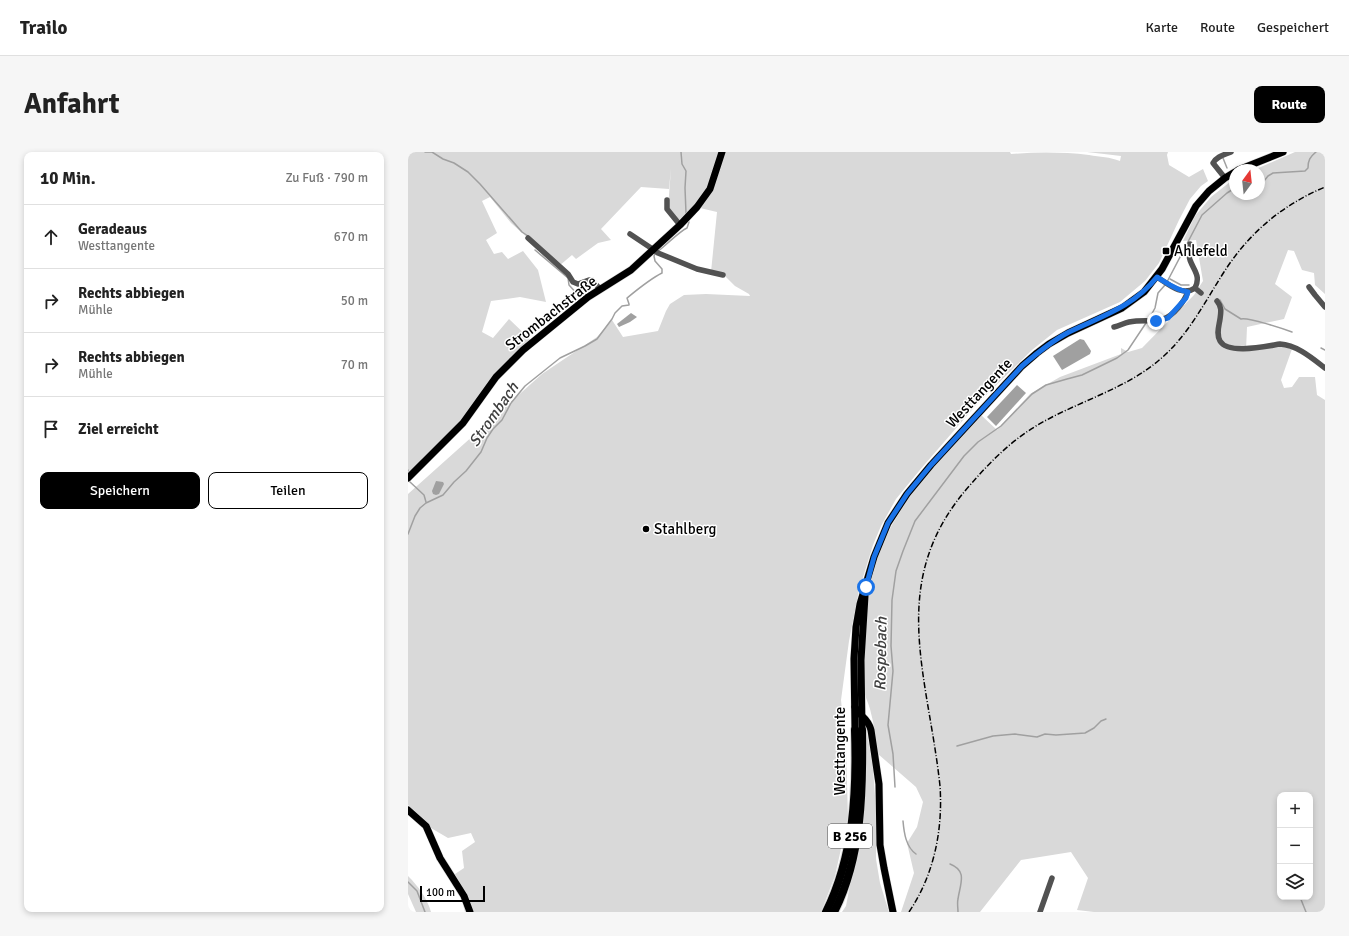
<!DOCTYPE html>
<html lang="de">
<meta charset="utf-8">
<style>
body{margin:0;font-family:Signika,sans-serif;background:#f6f6f6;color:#222}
.controls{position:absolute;right:12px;bottom:12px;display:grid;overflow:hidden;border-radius:8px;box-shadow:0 2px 6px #0003}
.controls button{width:36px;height:36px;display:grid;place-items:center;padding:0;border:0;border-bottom:1px solid #e0e0e0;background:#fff;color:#222;font:20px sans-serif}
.compass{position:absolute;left:821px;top:12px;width:36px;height:36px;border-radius:50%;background:#fff;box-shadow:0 2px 6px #0003;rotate:15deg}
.scale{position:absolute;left:12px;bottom:10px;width:65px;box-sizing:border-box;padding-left:4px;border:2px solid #000;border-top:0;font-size:11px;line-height:14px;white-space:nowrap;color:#000;-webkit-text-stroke:3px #fff;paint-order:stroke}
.stop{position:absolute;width:12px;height:12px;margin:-9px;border:3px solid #1a73e8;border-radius:50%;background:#fff}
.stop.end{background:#1a73e8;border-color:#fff;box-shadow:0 1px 4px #0008}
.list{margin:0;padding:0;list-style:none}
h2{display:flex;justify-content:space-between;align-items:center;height:52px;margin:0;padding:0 16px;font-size:17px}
h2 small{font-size:13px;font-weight:400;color:#767676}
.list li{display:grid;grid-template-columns:26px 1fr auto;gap:12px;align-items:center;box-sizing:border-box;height:64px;padding:0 16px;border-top:1px solid #e0e0e0}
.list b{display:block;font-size:15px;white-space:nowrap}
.list p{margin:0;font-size:13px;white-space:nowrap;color:#767676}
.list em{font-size:13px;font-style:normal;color:#767676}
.actions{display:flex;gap:8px;padding:12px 16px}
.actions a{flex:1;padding:9px 0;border:1px solid #000;border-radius:8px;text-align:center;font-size:14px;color:#000}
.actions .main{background:#000;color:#fff}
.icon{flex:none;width:22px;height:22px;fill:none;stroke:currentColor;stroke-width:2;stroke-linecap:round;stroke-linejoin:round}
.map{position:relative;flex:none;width:917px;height:760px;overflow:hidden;border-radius:8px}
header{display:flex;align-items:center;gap:24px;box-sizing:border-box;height:56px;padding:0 20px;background:#fff;border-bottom:1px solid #e0e0e0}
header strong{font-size:19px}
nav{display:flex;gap:22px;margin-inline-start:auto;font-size:14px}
.intro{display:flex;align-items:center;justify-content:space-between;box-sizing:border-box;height:96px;padding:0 24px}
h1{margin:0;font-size:28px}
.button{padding:10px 18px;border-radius:8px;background:#000;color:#fff;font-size:14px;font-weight:700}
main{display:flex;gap:24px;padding:0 24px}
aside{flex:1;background:#fff;border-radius:8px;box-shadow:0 2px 6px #0003}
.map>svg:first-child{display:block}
.green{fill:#d9d9d9;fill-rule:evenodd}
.water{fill:#a0a0a0}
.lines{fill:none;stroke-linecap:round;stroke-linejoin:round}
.stream{stroke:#a0a0a0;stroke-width:1.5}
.minor-tunnel{stroke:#d9d9d9;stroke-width:5.5;stroke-dasharray:5.5 3;stroke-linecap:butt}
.major-casing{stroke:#dbdbdb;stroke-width:8}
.highway-casing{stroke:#dbdbdb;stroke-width:10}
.minor{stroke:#525252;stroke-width:5.5}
.major{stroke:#000;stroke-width:7}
.highway{stroke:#000;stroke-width:8}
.rail{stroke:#000;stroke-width:1.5;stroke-dasharray:6 2 1 2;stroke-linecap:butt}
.route{stroke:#1a73e8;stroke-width:5}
.poi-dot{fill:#000;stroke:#fff;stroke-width:1.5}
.labels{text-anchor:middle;stroke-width:3;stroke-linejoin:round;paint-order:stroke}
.shield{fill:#fff;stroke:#4c4c4c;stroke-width:1}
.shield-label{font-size:14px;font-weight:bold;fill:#000}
.poi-label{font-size:15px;fill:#000;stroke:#fff;text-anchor:start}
.street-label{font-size:15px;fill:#000;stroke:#fff}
.water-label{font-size:16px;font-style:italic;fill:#414141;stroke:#fff}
</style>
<header>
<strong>Trailo</strong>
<nav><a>Karte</a><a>Route</a><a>Gespeichert</a></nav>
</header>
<div class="intro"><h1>Anfahrt</h1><a class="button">Route</a></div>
<main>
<aside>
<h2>10 Min.<small>Zu Fuß · 790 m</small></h2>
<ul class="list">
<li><svg class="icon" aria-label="ahead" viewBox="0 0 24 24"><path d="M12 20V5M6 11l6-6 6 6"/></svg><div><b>Geradeaus</b><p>Westtangente</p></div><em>670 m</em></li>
<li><svg class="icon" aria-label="right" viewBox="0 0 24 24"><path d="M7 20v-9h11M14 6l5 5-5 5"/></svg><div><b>Rechts abbiegen</b><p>Mühle</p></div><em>50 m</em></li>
<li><svg class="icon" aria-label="right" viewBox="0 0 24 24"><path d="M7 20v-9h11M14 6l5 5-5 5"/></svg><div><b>Rechts abbiegen</b><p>Mühle</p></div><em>70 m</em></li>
<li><svg class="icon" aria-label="arrive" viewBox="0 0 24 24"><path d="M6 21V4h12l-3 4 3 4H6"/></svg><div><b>Ziel erreicht</b></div></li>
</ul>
<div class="actions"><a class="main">Speichern</a><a>Teilen</a></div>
</aside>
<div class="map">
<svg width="917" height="760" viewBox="0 0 917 760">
<rect width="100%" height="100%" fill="#fff"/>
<g class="green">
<path d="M 0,0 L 311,0 L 301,34 L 286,55 L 271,71 L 260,57 L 263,16 L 261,37 L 233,35 L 193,77 L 203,88 L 190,91 L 168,107 L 164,103 L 151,114 L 103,71 L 82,45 L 74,49 L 89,81 L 78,88 L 86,102 L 94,100 L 100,107 L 115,99 L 130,118 L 138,150 L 112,145 L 83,149 L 74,180 L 85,186 L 101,167 L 123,188 L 54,268 L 0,323 Z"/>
<path d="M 315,0 L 605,0 L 602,0 L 603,2 C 629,0 655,0 681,3 C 692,5 702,5 712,9 L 713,4 L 679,0 L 760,0 L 759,3 L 761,13 L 781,25 L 795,17 L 800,29 L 793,34 L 782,47 L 771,68 L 751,111 L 737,129 L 712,150 L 649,178 L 624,198 L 569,252 L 511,319 L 488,347 L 473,374 L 465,393 L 451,438 L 441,489 L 433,548 L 438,597 L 440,665 L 427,724 L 413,760 L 57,760 L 47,722 L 56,716 L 54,699 L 67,690 L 63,681 L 40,686 L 23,676 L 0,653 L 0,342 L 134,222 L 189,185 L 204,168 L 215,185 L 250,179 L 258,159 L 262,152 L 276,143 L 298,142 L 342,144 L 341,142 L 327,134 L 315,122 L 303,120 L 309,60 L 292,56 Z"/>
<path d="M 887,0 L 917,0 L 917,142 L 907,133 L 906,121 L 894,118 L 886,99 L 880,98 L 867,132 L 884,145 L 876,167 L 839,175 L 838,198 L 869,193 L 884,197 L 873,228 L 876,236 L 884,235 L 891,225 L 907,225 L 909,243 L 917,248 L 917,760 L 686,760 L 669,758 L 680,726 L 663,700 L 613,708 L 572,760 L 493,760 L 506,721 L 499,691 L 509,675 L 515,650 L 508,635 L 470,602 C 468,586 466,572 462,557 C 460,550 457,545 456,538 C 456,503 455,460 463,426 C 480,358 527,313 573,263 L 589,278 L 622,242 L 652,225 L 713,202 L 713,196 L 720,200 L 734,196 L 786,143 L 795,129 L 788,88 L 775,89 L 787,64 L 803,45 L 827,26 L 827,42 L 851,42 L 851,18 L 846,18 ZM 872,643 L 902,643 L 902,745 L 872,745 Z"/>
<path d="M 457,579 L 459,581 L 465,616 L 468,658 L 468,707 L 472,731 L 481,760 L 434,760 L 438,754 L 444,722 Z"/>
<path d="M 0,724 C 10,734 19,746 23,760 L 8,760 L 0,742 Z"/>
</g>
<g class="water">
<path d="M 223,161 L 229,165 L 222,170 L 211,175 L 209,172 Z"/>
<path d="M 672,187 L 676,188 L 683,199 L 682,202 L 654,218 L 645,204 Z"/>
<path d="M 609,233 L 618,241 L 588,274 L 579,265 Z"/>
<path d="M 28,329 L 35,330 L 36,332 L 31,342 L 28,343 L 25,342 L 24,339 Z"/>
</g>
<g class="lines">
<g class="stream">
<path d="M 17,0 L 24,0 L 35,7 L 46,11 L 60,20 L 72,32 L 114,80 L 120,84"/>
<path d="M 273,0 L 274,12 L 278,19 L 277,36 L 278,61"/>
<path d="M 815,6 L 819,16"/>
<path d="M 824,27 L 827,33"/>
<path d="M 851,30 L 856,29 L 860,24 L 865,21 L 897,19 L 900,16 C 900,8 902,5 908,0"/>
<path d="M 127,98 L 160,126 L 161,133 L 171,144"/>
<path d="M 250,99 C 257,94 272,79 279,76 L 281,70"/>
<path d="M 762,127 L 773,133 L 781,133"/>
<path d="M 759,130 L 794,63 L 819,41 L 827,36"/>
<path d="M 812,148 L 817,157 L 833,167 C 840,165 876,177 884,180"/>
<path d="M 741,167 L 747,156 L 750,141 L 757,133"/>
<path d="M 913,196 L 917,198"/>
<path d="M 0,318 L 0,319"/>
<path d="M 2,330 L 16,343 L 18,350"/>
<path d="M 0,382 L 7,364 L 12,356 L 18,351 L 35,343 L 46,330 L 58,319 L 73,300 L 79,286 L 85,277 L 94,268 L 103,251 L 117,234 L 152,206 L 177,194 L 189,187 L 204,167 L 207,161 L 214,154 L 221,153 L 221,152 L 219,146 C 230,137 242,127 254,121 L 254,117 L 247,109 L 246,104 L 247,102"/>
<path d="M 549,594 L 585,584 L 607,582 L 629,585 L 637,582 L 648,583 L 677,581 L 686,576 L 693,569 L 698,567"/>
<path d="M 487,635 L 485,602 L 480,573 L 485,519 L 483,494 L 484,448 L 488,419 L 495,399 L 507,369 L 556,304 L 570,290 L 593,274 L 624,242 L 638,233 L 659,227 L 674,223 L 709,206 L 720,198 L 738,171"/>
<path d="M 495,669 C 496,681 498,695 508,702"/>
<path d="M 542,712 C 560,719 552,732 550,747 C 549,751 550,756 550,760"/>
<path d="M 0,730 L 9,739 L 17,760"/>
<path d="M 892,745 L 898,760"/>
</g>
<path class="minor-tunnel" d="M 793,141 L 809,149"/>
<g class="major-casing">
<g id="major">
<path d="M 830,18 L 875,0"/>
<path d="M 0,326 L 55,271 L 88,225 L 115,198 L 180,145 L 223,118 L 272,73 L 289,55 L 302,37 L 314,0"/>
<path d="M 447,555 C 452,566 459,564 463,578 L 471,632 L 472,693 L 476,716 L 485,760"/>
<path d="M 447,578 L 446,507 L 448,475 L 452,452 L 466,405 L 480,371 L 499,342 L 523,313 L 614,214 L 629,201 L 641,192 L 660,181 L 714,156 L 736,140 L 754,117 L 788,54 L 801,39 L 817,26 L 827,20"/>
<path d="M 454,578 L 453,508 L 457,444"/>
<path d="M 0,658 L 18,674 L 32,706 L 56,744 L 62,760"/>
</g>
</g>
<g class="highway-casing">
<g id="highway">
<path d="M 418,760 C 446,704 449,640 447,578"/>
<path d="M 426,760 C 454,705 455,639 454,578"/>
</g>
</g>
<g class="minor">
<path d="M 817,26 L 805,11 C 809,4 816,3 823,0"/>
<path d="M 259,48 L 259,57 L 272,73"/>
<path d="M 222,82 L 246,98 L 250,101 L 289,117 L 315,123"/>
<path d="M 120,86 L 160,122 L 165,130 L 170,132 L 181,128 L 184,128 L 192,137"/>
<path d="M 749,125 C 760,132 774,145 787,136 C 793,124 786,119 782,108 C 780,104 782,97 782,92"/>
<path d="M 901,135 L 907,143 L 917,155"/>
<path d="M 787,136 L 793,141"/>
<path d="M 809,149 C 814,155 813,160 812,167 C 811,174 808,182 812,189 C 820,203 859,194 872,192 C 889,193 904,206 917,216"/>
<path d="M 706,175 C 711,174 716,171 721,170 C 742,166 754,175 770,156 C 775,150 778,146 780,139"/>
<path d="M 632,760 L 644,726"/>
</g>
<use href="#major" class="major"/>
<use href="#highway" class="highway"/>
<path class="rail" d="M 501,760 C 526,723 535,678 532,634 C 520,521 477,428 563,332 C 582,310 603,289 628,274 C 671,248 722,237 759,201 C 783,178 798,148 816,120 C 841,81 874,53 917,35"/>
</g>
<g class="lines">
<path class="route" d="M 458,435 L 466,405 L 480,371 L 499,342 L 523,313 L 614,214 C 629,201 644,189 661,180 C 694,164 725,155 749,125 C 759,131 768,138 780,140 L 778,146 L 760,166 L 748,169"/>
</g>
<g class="poi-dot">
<rect x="754" y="95" width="8" height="8" rx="2"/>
<circle cx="238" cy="377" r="4"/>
</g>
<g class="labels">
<rect class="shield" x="420" y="672" width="44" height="24" rx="3"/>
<g class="shield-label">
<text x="442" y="689">B 256</text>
</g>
<g class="poi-label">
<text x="766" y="104">Ahlefeld</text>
<text x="246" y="382">Stahlberg</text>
</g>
<g class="street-label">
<text transform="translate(143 161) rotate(-38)" y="5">Strombachstraße</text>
<text transform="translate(571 241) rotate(-47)" y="5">Westtangente</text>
<text transform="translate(432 599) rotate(-90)" y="5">Westtangente</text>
</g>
<g class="water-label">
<text transform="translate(85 262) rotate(-55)" y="6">Strombach</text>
<text transform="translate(472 502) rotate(-89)" y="6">Rospebach</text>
</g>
</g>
</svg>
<div class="controls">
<button>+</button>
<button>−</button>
<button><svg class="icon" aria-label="layers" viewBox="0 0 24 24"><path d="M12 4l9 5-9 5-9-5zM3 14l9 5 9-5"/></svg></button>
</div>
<svg class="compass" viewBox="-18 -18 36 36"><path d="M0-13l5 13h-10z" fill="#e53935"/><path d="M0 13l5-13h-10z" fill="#767676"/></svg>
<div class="scale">100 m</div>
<div class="stop" style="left:458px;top:435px"></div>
<div class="stop end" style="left:748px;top:169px"></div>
</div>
</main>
